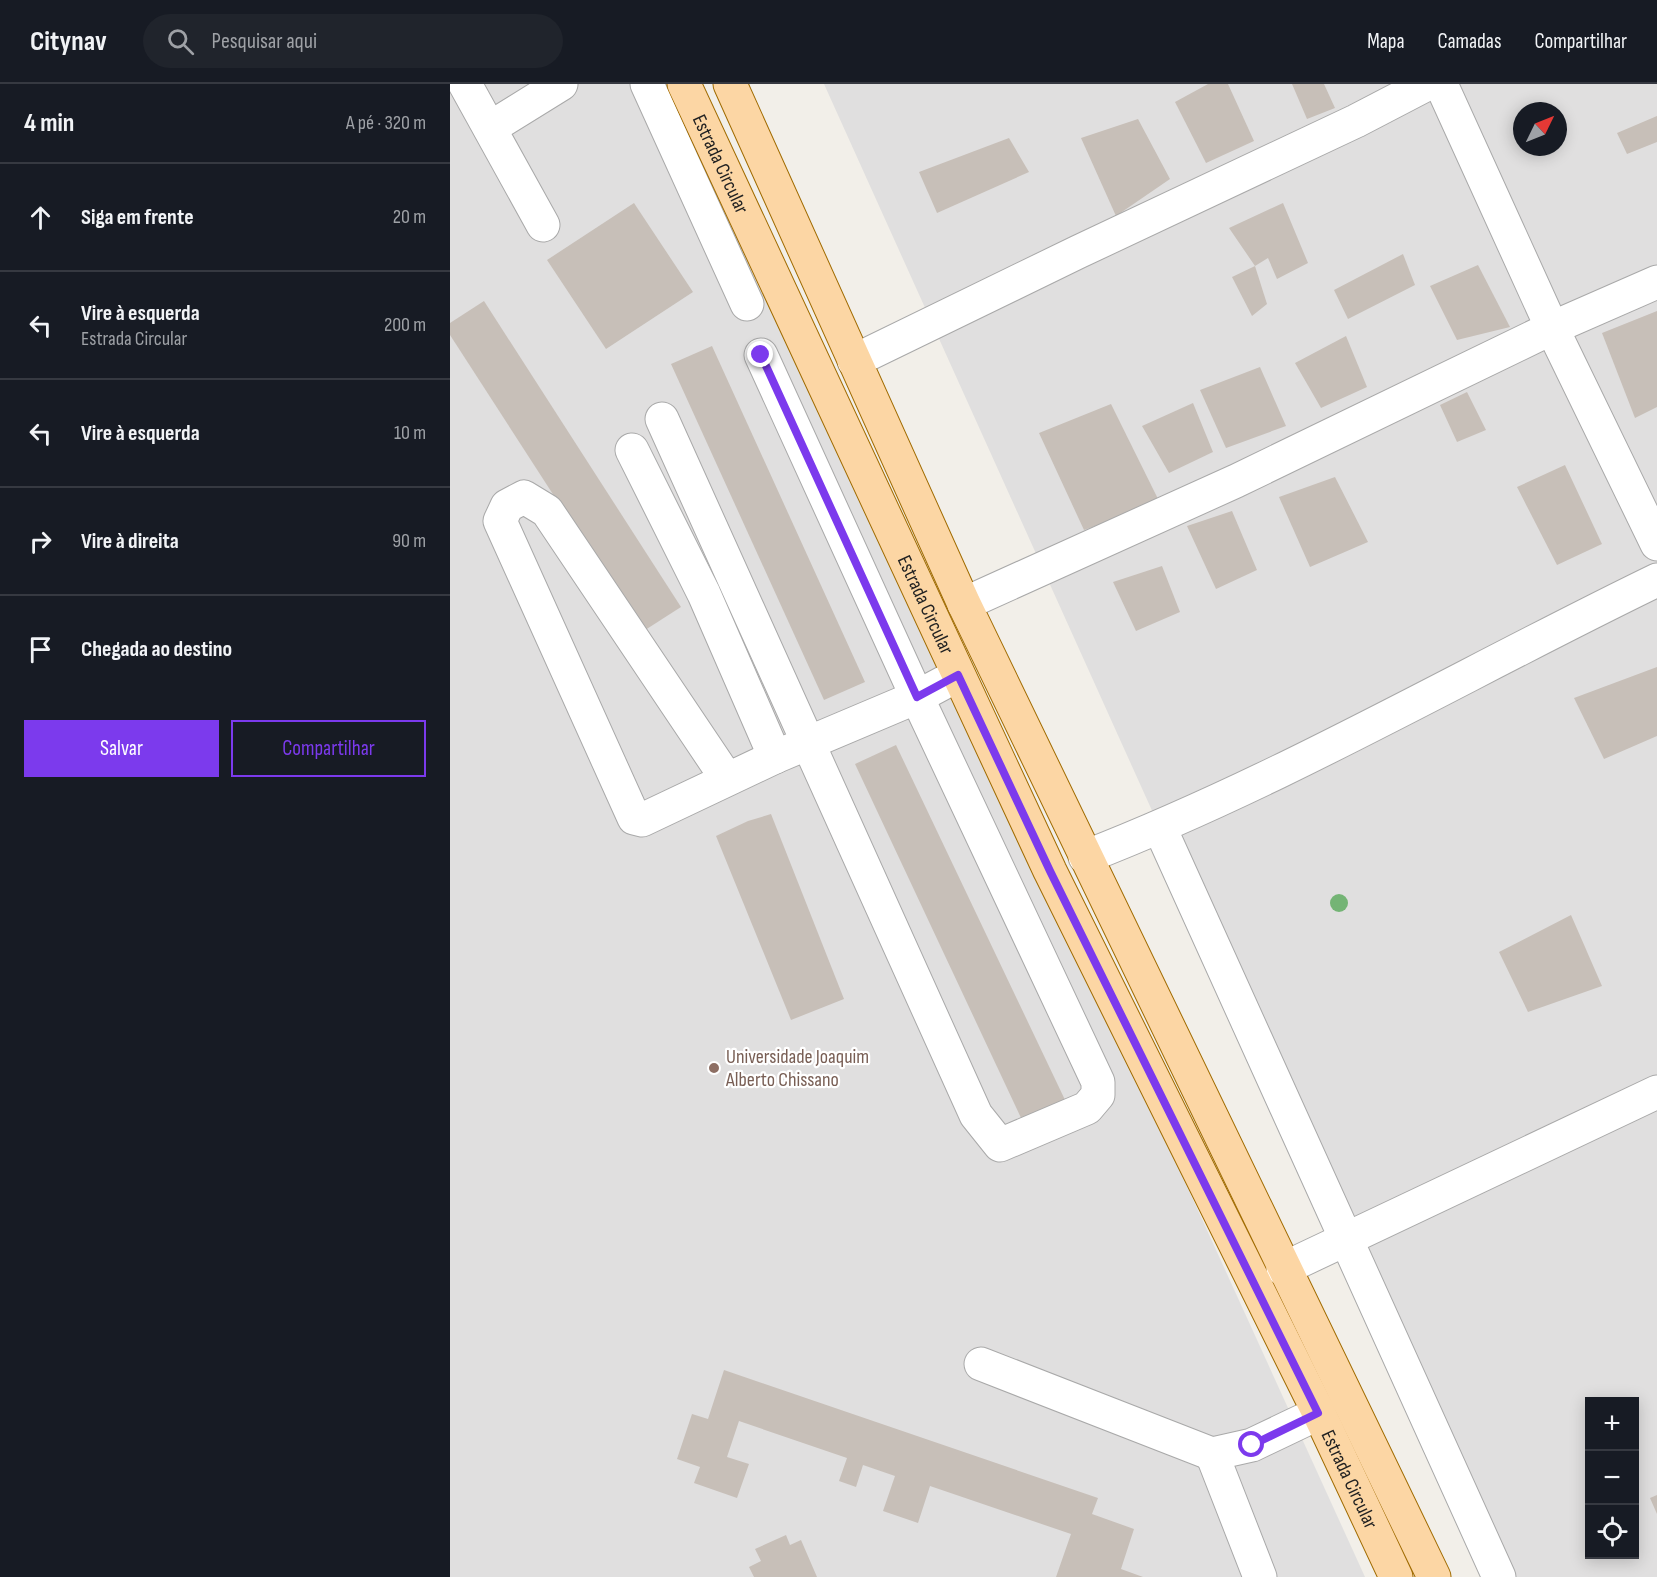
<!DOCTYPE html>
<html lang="pt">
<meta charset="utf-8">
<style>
body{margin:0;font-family:"Sofia Sans Condensed",sans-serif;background:#20242c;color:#f1f3f6}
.controls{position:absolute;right:18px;bottom:18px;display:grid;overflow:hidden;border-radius:0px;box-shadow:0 3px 15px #0003}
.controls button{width:54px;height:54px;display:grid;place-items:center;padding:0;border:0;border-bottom:2px solid #363941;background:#171b24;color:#f1f3f6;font:30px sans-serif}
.compass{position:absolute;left:1063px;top:18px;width:54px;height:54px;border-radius:50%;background:#171b24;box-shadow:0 3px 15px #0003;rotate:47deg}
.stop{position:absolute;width:18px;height:18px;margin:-14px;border:4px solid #7c3aed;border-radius:50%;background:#fff}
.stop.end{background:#7c3aed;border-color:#fff;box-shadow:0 2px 6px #0008}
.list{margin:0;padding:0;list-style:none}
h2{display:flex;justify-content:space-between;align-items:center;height:78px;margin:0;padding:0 24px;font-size:26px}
h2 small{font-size:20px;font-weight:400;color:#9ea1a6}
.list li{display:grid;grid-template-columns:39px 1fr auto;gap:18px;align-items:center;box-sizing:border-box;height:108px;padding:0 24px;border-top:2px solid #363941}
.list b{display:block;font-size:22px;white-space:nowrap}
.list p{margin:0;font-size:20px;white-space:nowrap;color:#9ea1a6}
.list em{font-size:20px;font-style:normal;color:#9ea1a6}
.actions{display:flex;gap:12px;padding:18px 24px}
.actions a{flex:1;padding:14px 0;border:2px solid #7c3aed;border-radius:0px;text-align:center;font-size:21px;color:#7c3aed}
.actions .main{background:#7c3aed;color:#fff}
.icon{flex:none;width:33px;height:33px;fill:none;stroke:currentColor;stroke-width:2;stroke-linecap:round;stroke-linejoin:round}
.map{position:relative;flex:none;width:1207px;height:1493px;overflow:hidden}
header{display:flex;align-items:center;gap:36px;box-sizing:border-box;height:84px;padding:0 30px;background:#171b24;border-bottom:2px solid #363941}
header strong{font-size:28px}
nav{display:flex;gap:33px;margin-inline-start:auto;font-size:21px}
.search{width:420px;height:54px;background:#20242c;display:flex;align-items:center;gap:15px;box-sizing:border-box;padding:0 21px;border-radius:33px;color:#9ea1a6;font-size:22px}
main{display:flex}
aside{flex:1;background:#171b24}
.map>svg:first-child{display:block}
.residential{fill:#e0dfdf;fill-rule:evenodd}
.building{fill:#c7bfb8}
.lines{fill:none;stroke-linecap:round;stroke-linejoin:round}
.minor-casing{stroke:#a9a9a9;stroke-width:35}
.major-casing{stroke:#a06b00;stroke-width:35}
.minor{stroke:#fff;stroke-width:33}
.major{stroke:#fcd6a4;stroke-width:33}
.tree{fill:#74b475}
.route{stroke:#7c3aed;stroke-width:8}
.education-dot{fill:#8d6e63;stroke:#fff;stroke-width:2}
.labels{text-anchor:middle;stroke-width:4.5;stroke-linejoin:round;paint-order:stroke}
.street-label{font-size:20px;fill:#222;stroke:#fff}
.education-label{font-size:20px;fill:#785e54;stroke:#fff;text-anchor:start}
</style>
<header>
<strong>Citynav</strong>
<div class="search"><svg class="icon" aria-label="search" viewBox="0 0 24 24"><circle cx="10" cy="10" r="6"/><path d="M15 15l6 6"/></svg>Pesquisar aqui</div>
<nav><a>Mapa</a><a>Camadas</a><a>Compartilhar</a></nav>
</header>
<main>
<aside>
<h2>4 min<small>A pé · 320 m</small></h2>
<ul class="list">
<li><svg class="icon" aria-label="ahead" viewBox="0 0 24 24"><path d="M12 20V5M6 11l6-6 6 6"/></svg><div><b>Siga em frente</b></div><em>20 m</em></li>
<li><svg class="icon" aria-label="left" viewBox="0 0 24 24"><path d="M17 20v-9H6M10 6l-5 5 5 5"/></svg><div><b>Vire à esquerda</b><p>Estrada Circular</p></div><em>200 m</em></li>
<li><svg class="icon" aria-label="left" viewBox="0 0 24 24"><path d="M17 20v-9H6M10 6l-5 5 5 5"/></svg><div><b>Vire à esquerda</b></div><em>10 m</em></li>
<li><svg class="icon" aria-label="right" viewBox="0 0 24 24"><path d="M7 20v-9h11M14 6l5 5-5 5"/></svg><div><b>Vire à direita</b></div><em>90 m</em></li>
<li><svg class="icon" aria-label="arrive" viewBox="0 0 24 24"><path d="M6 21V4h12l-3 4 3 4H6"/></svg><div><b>Chegada ao destino</b></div></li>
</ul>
<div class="actions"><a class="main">Salvar</a><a>Compartilhar</a></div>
</aside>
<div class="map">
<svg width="1207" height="1493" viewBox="0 0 1207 1493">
<rect width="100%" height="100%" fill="#f2efe9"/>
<g class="residential">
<path d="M 7,0 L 235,0 L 915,1493 L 0,1493 L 0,4 Z"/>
<path d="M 374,0 L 1207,0 L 1207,1493 L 1048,1493 ZM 1072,27 L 1108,27 L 1108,63 L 1072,63 ZM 1140,1318 L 1184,1318 L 1184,1470 L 1140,1470 Z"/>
</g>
<g class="building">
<path d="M 758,0 L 778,0 L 804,57 L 756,79 L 725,18 Z"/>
<path d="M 842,0 L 874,0 L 885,24 L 857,35 Z"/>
<path d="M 1207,32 L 1207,58 L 1177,70 L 1167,49 Z"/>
<path d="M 688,35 L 720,95 L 666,132 L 631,54 Z"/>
<path d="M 559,54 L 579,88 L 487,129 L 469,88 Z"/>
<path d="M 184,119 L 243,208 L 156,265 L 97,176 Z"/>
<path d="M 833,119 L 858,179 L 827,195 L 818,174 L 805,182 L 779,144 Z"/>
<path d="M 953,170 L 965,201 L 898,235 L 884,206 Z"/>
<path d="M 1028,181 L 1060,243 L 1007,256 L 980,202 Z"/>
<path d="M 805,182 L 817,220 L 802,232 L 782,193 Z"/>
<path d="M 34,217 L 231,523 L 192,548 L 0,251 L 0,239 Z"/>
<path d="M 1207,227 L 1207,323 L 1185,334 L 1152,249 Z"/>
<path d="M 896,252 L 917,303 L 871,324 L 845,279 Z"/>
<path d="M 262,262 L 415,598 L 374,616 L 221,280 Z"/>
<path d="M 810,283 L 836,342 L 776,364 L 750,306 Z"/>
<path d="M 1017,308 L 1036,346 L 1007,358 L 990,321 Z"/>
<path d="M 743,319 L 763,368 L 719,389 L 692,342 Z"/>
<path d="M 661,320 L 710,419 L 634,446 L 589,349 Z"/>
<path d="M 1115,381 L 1152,460 L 1107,481 L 1067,403 Z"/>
<path d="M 885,393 L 918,458 L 860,483 L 829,413 Z"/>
<path d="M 782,427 L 807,486 L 766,505 L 737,442 Z"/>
<path d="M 712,482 L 730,528 L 686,547 L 663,498 Z"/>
<path d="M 1207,583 L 1207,652 L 1154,675 L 1124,614 Z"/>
<path d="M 446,661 L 616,1018 L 572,1036 L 405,680 Z"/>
<path d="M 321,730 L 394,915 L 341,936 L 266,752 L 298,737 Z"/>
<path d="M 1121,831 L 1152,902 L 1078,928 L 1049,868 Z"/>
<path d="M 274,1286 L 648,1414 L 642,1430 L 684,1445 L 671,1485 L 693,1493 L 606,1493 L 621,1450 L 480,1402 L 468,1439 L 433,1427 L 445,1392 L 413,1381 L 406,1403 L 389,1397 L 397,1374 L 289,1337 L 277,1373 L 299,1380 L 287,1414 L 244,1399 L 250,1383 L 227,1375 L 242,1330 L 258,1335 Z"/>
<path d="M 1207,1411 L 1207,1430 L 1200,1414 Z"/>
<path d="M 336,1451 L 340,1461 L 351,1456 L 367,1493 L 304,1493 L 299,1483 L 311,1477 L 305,1465 Z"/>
</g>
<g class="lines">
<g class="minor-casing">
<g id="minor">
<path d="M 15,0 L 93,141"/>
<path d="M 197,0 L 297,220"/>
<path d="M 991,0 L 1102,244 L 1207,460"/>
<path d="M 40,44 L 111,0"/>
<path d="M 404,277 L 628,168 L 906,37 L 977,0"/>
<path d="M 212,335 L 526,1031 L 550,1061 L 637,1024 L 648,1011 L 648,998 L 467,613 L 311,271"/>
<path d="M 182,366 L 254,510 L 325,673"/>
<path d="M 514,520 L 786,397 L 1102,244 L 1207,198"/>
<path d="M 277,695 L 97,427 L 74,413 L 57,422 L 50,437 L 184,734 L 192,736 L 325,673 L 467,613 L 508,591"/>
<path d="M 710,744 L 1049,1493"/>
<path d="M 635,773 C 833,696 1017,588 1207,496"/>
<path d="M 833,1185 L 1207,1008"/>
<path d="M 531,1280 L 762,1370 L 802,1361 L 869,1329"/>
<path d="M 762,1370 L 810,1493"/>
</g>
</g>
<g class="major-casing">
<g id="major">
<path id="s1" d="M 234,0 L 600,787 L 869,1329 L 946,1493"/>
<path d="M 280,0 L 514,520 L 984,1493"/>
</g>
</g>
<use href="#minor" class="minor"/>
<use href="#major" class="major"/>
</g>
<circle class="tree" cx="889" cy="819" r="9"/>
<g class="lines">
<path class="route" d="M 311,271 L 467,613 L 508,591 L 600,787 L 868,1329 L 802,1361"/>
</g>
<circle class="education-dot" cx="264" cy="984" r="6"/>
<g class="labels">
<g class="street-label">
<text dy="7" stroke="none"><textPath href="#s1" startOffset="88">Estrada Circular</textPath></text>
<text dy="7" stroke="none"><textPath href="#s1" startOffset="574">Estrada Circular</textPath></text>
<text dy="7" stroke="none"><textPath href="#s1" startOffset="1546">Estrada Circular</textPath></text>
</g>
<g class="education-label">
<text x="276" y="979">Universidade Joaquim<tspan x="276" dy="23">Alberto Chissano</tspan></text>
</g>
</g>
</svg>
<div class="controls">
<button>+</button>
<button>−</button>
<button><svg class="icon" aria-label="locate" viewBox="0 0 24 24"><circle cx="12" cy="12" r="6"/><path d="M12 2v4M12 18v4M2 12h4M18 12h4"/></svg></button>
</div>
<svg class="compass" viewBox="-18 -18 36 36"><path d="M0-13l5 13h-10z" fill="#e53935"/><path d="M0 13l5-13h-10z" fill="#9ea1a6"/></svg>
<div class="stop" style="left:802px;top:1361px"></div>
<div class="stop end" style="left:311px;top:271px"></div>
</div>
</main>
